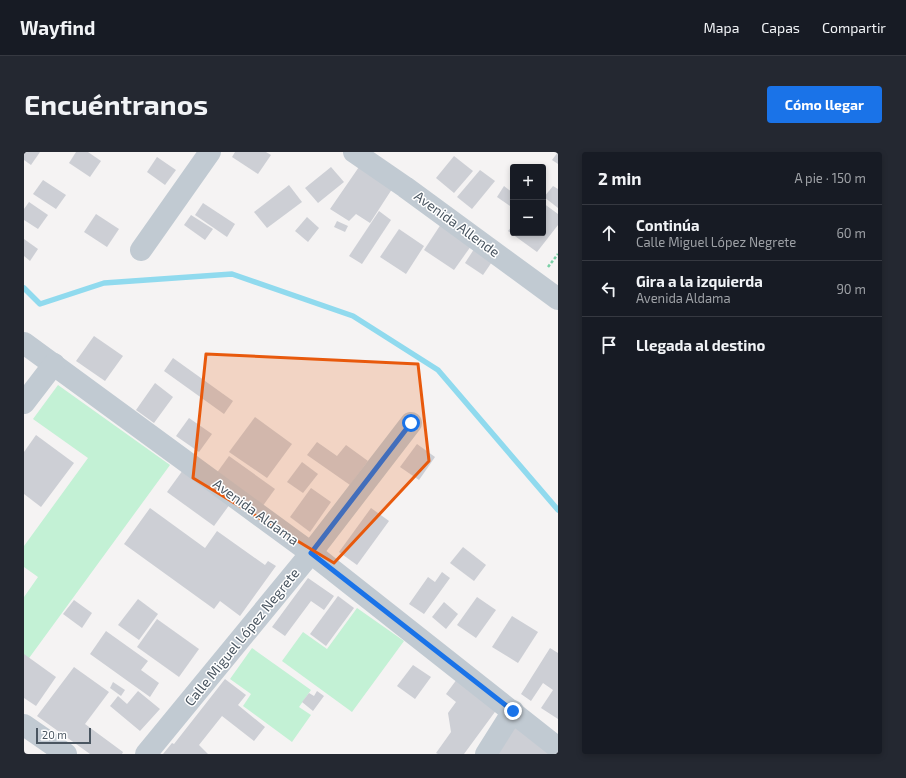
<!DOCTYPE html>
<html lang="es">
<meta charset="utf-8">
<style>
body{margin:0;font-family:"Exo 2",sans-serif;background:#242831;color:#f1f3f6}
.controls{position:absolute;right:12px;top:12px;display:grid;overflow:hidden;border-radius:4px;box-shadow:0 2px 6px #0003}
.controls button{width:36px;height:36px;display:grid;place-items:center;padding:0;border:0;border-bottom:1px solid #363941;background:#171b24;color:#f1f3f6;font:20px sans-serif}
.scale{position:absolute;left:12px;bottom:10px;width:55px;box-sizing:border-box;padding-left:4px;border:2px solid #4a5661;border-top:0;font-size:11px;line-height:14px;white-space:nowrap;color:#4a5661;-webkit-text-stroke:3px #fff;paint-order:stroke}
.stop{position:absolute;width:12px;height:12px;margin:-9px;border:3px solid #1a73e8;border-radius:50%;background:#fff}
.stop.end{background:#1a73e8;border-color:#fff;box-shadow:0 1px 4px #0008}
.list{margin:0;padding:0;list-style:none}
h2{display:flex;justify-content:space-between;align-items:center;height:52px;margin:0;padding:0 16px;font-size:17px}
h2 small{font-size:13px;font-weight:400;color:#9ea1a6}
.list li{display:grid;grid-template-columns:26px 1fr auto;gap:12px;align-items:center;box-sizing:border-box;height:56px;padding:0 16px;border-top:1px solid #363941}
.list b{display:block;font-size:15px;white-space:nowrap}
.list p{margin:0;font-size:13px;white-space:nowrap;color:#9ea1a6}
.list em{font-size:13px;font-style:normal;color:#9ea1a6}
.icon{flex:none;width:22px;height:22px;fill:none;stroke:currentColor;stroke-width:2;stroke-linecap:round;stroke-linejoin:round}
.map{position:relative;flex:none;width:534px;height:602px;overflow:hidden;border-radius:4px}
header{display:flex;align-items:center;gap:24px;box-sizing:border-box;height:56px;padding:0 20px;background:#171b24;border-bottom:1px solid #363941}
header strong{font-size:19px}
nav{display:flex;gap:22px;margin-inline-start:auto;font-size:14px}
.intro{display:flex;align-items:center;justify-content:space-between;box-sizing:border-box;height:96px;padding:0 24px}
h1{margin:0;font-size:28px}
.button{padding:10px 18px;border-radius:4px;background:#1a73e8;color:#fff;font-size:14px;font-weight:700}
main{display:flex;gap:24px;padding:0 24px}
aside{flex:1;background:#171b24;border-radius:4px;box-shadow:0 2px 6px #0003}
.map>svg:first-child{display:block}
.green{fill:#c3f1d5}
.lines{fill:none;stroke-linecap:round;stroke-linejoin:round}
.stream{stroke:#90daee;stroke-width:5.5}
.building{fill:#cdcfd5}
.path{stroke:#7ad0a6;stroke-width:2.5;stroke-dasharray:3 2;stroke-linecap:butt}
.minor{stroke:#c1cad2;stroke-width:22}
.route{stroke:#1a73e8;stroke-width:5}
.marked{fill:#e8590c;fill-opacity:0.2;stroke:#e8590c;stroke-width:3;stroke-linejoin:round}
.labels{text-anchor:middle;stroke-width:3;stroke-linejoin:round;paint-order:stroke}
.street-label{font-size:14px;fill:#4a5661;stroke:#fff}
</style>
<header>
<strong>Wayfind</strong>
<nav><a>Mapa</a><a>Capas</a><a>Compartir</a></nav>
</header>
<div class="intro"><h1>Encuéntranos</h1><a class="button">Cómo llegar</a></div>
<main>
<div class="map">
<svg width="534" height="602" viewBox="0 0 534 602">
<rect width="100%" height="100%" fill="#f5f3f3"/>
<g class="green">
<path d="M 34,233 L 146,313 L 0,513 L 0,445 L 14,425 L 0,415 L 0,394 L 64,306 L 9,267 Z"/>
<path d="M 333,456 L 380,489 L 328,560 L 258,509 L 279,480 L 303,497 Z"/>
<path d="M 228,496 L 287,538 L 275,555 L 287,563 L 268,590 L 219,554 L 227,542 L 206,527 Z"/>
</g>
<g class="lines">
<path class="stream" d="M 0,136 L 16,152 L 80,131 L 208,122 L 329,164 L 414,218 L 534,358"/>
</g>
<g class="building">
<path d="M 0,0 L 16,0 L 7,13 L 0,8 Z"/>
<path d="M 52,0 L 64,0 L 77,9 L 66,25 L 45,11 Z"/>
<path d="M 211,0 L 242,0 L 247,3 L 234,22 L 208,5 Z"/>
<path d="M 534,0 L 534,12 L 528,8 Z"/>
<path d="M 430,4 L 449,19 L 430,41 L 412,26 Z"/>
<path d="M 133,5 L 152,18 L 141,33 L 123,20 Z"/>
<path d="M 337,12 L 370,34 L 346,71 L 332,62 L 325,69 L 306,57 Z"/>
<path d="M 307,15 L 320,30 L 294,51 L 281,36 Z"/>
<path d="M 456,18 L 471,29 L 448,57 L 433,45 Z"/>
<path d="M 19,28 L 42,43 L 32,57 L 9,42 Z"/>
<path d="M 265,33 L 278,50 L 243,76 L 230,60 Z"/>
<path d="M 480,34 L 489,41 L 489,50 L 486,54 L 473,45 Z"/>
<path d="M 529,34 L 534,37 L 534,56 L 520,45 Z"/>
<path d="M 5,50 L 24,63 L 14,77 L 0,68 L 0,57 Z"/>
<path d="M 179,51 L 211,72 L 203,85 L 171,63 Z"/>
<path d="M 519,51 L 534,62 L 534,73 L 513,100 L 484,79 L 489,73 L 489,81 L 519,81 Z"/>
<path d="M 355,59 L 367,68 L 338,112 L 325,104 Z"/>
<path d="M 72,62 L 95,77 L 83,95 L 60,80 Z"/>
<path d="M 167,63 L 189,77 L 181,88 L 160,73 Z"/>
<path d="M 283,65 L 295,76 L 284,90 L 271,79 Z"/>
<path d="M 421,66 L 452,87 L 430,118 L 400,98 Z"/>
<path d="M 313,69 L 324,74 L 321,80 L 310,75 Z"/>
<path d="M 375,77 L 400,94 L 382,122 L 356,105 Z"/>
<path d="M 0,87 L 14,97 L 6,109 L 0,104 Z"/>
<path d="M 454,91 L 472,104 L 459,123 L 441,111 Z"/>
<path d="M 70,184 L 99,204 L 81,229 L 52,209 Z"/>
<path d="M 149,206 L 209,249 L 200,262 L 140,219 Z"/>
<path d="M 131,231 L 149,245 L 130,271 L 112,258 Z"/>
<path d="M 231,265 L 268,292 L 243,326 L 205,300 Z"/>
<path d="M 165,266 L 188,282 L 175,300 L 152,284 Z"/>
<path d="M 12,283 L 50,311 L 17,355 L 0,342 L 0,300 Z"/>
<path d="M 293,290 L 313,304 L 322,293 L 344,309 L 326,333 L 283,303 Z"/>
<path d="M 393,292 L 411,305 L 395,328 L 376,315 Z"/>
<path d="M 205,304 L 251,337 L 238,355 L 192,322 Z"/>
<path d="M 278,310 L 294,322 L 279,341 L 263,330 Z"/>
<path d="M 159,318 L 206,352 L 190,374 L 143,340 Z"/>
<path d="M 287,336 L 307,350 L 286,380 L 266,365 Z"/>
<path d="M 126,356 L 181,396 L 193,379 L 241,413 L 244,409 L 252,414 L 216,464 L 196,449 L 190,457 L 100,392 Z"/>
<path d="M 347,356 L 365,369 L 333,413 L 315,400 Z"/>
<path d="M 439,395 L 462,413 L 450,429 L 426,411 Z"/>
<path d="M 418,420 L 426,426 L 400,462 L 385,452 L 404,425 L 411,430 Z"/>
<path d="M 284,426 L 310,444 L 300,458 L 287,449 L 261,484 L 248,475 Z"/>
<path d="M 314,444 L 330,456 L 302,494 L 286,482 Z"/>
<path d="M 453,445 L 472,458 L 452,486 L 433,473 Z"/>
<path d="M 114,447 L 134,462 L 115,488 L 94,473 Z"/>
<path d="M 50,448 L 68,461 L 58,476 L 39,462 Z"/>
<path d="M 420,450 L 434,462 L 422,477 L 408,465 Z"/>
<path d="M 488,464 L 514,480 L 494,511 L 468,495 Z"/>
<path d="M 133,467 L 175,497 L 155,525 L 113,495 Z"/>
<path d="M 82,479 L 124,509 L 117,518 L 135,531 L 126,545 L 66,502 Z"/>
<path d="M 526,496 L 534,501 L 534,567 L 517,556 L 529,538 L 519,531 L 507,549 L 497,542 Z"/>
<path d="M 0,502 L 32,525 L 12,554 L 0,546 Z"/>
<path d="M 389,513 L 407,525 L 391,547 L 373,534 Z"/>
<path d="M 50,515 L 85,540 L 61,572 L 99,600 L 98,602 L 66,602 L 13,564 Z"/>
<path d="M 436,523 L 476,553 L 440,602 L 414,602 L 412,601 L 427,580 L 424,561 L 432,550 L 422,542 Z"/>
<path d="M 201,527 L 222,543 L 214,553 L 241,575 L 230,589 L 198,564 L 175,593 L 184,602 L 139,602 L 148,591 L 150,592 Z"/>
<path d="M 89,530 L 101,538 L 97,544 L 86,536 Z"/>
<path d="M 114,539 L 136,557 L 116,579 L 86,554 L 94,544 L 103,552 Z"/>
<path d="M 293,539 L 300,544 L 289,559 L 278,550 L 285,541 L 290,544 Z"/>
<path d="M 492,571 L 531,602 L 474,602 Z"/>
</g>
<g class="lines">
<path class="path" d="M 524,115 L 534,102"/>
<g class="minor">
<path d="M 330,0 L 381,35 L 534,147"/>
<path d="M 117,98 L 186,0"/>
<path d="M 0,191 L 287,401 L 534,596"/>
<path d="M 0,251 L 30,212"/>
<path d="M 0,573 L 42,602"/>
<path d="M 122,602 L 287,401 L 387,271"/>
<path d="M 462,602 L 489,559"/>
</g>
</g>
<g class="lines">
<path class="route" d="M 387,271 L 287,401 L 489,559"/>
</g>
<path class="marked" d="M 182,202 L 394,212 L 405,309 L 310,411 L 169,326 Z"/>
<g class="labels">
<g class="street-label">
<text transform="translate(433 72) rotate(36)" y="5">Avenida Allende</text>
<text transform="translate(232 360) rotate(36)" y="5">Avenida Aldama</text>
<text transform="translate(218 485) rotate(-51)" y="5">Calle Miguel López Negrete</text>
</g>
</g>
</svg>
<div class="controls">
<button>+</button>
<button>−</button>
</div>
<div class="scale">20 m</div>
<div class="stop" style="left:387px;top:271px"></div>
<div class="stop end" style="left:489px;top:559px"></div>
</div>
<aside>
<h2>2 min<small>A pie · 150 m</small></h2>
<ul class="list">
<li><svg class="icon" aria-label="ahead" viewBox="0 0 24 24"><path d="M12 20V5M6 11l6-6 6 6"/></svg><div><b>Continúa</b><p>Calle Miguel López Negrete</p></div><em>60 m</em></li>
<li><svg class="icon" aria-label="left" viewBox="0 0 24 24"><path d="M17 20v-9H6M10 6l-5 5 5 5"/></svg><div><b>Gira a la izquierda</b><p>Avenida Aldama</p></div><em>90 m</em></li>
<li><svg class="icon" aria-label="arrive" viewBox="0 0 24 24"><path d="M6 21V4h12l-3 4 3 4H6"/></svg><div><b>Llegada al destino</b></div></li>
</ul>
</aside>
</main>
